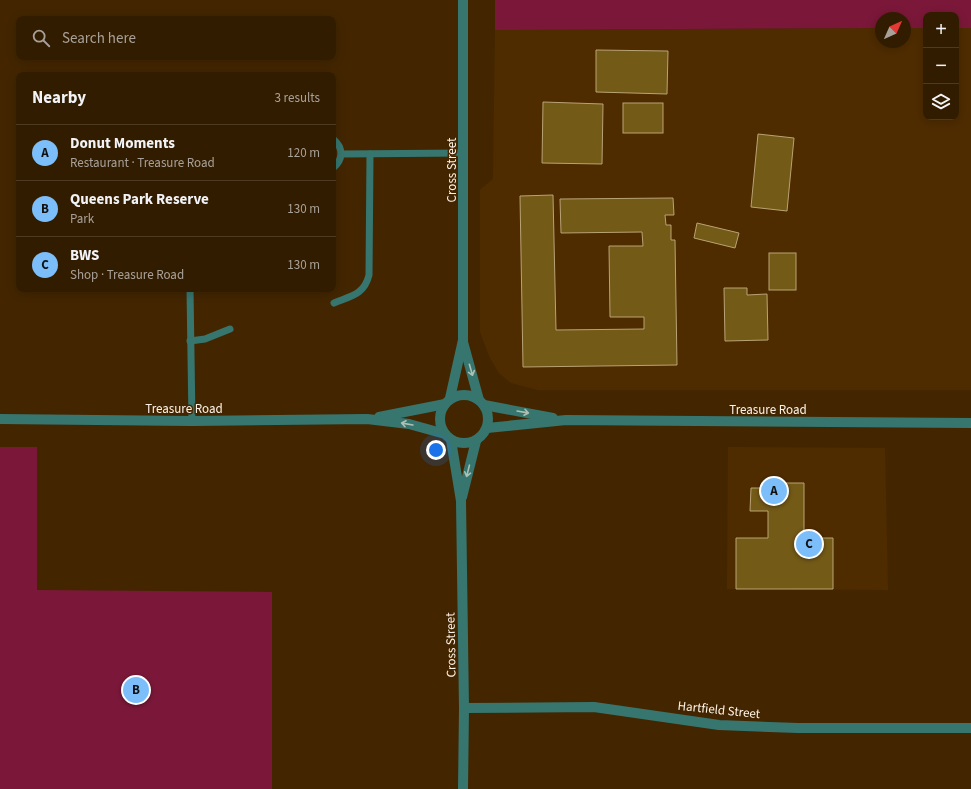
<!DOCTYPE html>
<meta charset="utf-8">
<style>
body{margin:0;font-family:"Source Sans 3",sans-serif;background:#3d290f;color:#f1f3f6}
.controls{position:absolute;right:12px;top:12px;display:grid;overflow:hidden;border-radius:8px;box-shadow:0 2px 10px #0003}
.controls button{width:36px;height:36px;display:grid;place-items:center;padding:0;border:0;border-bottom:1px solid #4d3a22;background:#321c00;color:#f1f3f6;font:20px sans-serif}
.compass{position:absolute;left:875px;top:12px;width:36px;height:36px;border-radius:50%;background:#321c00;box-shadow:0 2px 10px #0003;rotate:45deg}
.you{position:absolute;left:436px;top:450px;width:14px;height:14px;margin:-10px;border:3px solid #fff;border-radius:50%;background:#1a73e8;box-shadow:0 0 0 6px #1a73e833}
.badge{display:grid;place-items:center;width:26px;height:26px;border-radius:50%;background:#7cbef9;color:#111;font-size:13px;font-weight:700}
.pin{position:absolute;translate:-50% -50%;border:2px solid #fff;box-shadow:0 1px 4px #0006}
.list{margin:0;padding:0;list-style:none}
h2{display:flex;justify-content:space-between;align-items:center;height:52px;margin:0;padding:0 16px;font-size:17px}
h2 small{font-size:13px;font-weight:400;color:#a8a199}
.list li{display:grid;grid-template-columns:26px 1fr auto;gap:12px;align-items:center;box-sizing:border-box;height:56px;padding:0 16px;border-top:1px solid #4d3a22}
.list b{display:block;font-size:15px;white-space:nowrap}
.list p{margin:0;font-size:13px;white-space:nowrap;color:#a8a199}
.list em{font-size:13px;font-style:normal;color:#a8a199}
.icon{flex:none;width:22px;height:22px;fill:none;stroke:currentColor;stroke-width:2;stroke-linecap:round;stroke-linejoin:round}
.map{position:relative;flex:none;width:971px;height:789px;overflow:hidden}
.search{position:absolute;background:#321c00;box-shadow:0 2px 10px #0003;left:16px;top:16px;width:320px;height:44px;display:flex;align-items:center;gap:10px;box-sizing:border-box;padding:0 14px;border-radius:8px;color:#a8a199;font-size:15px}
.panel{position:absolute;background:#321c00;box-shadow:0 2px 10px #0003;left:16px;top:72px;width:320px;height:220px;border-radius:8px}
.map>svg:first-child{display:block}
.built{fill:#4f2c00}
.green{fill:#7b1839}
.building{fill:#745a17;stroke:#b8a375}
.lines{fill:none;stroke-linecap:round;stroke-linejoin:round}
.service{stroke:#37766f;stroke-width:7}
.minor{stroke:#37766f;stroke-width:10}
.tertiary{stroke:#37766f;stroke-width:10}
.oneway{stroke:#aec0b6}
.labels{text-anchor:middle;stroke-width:3;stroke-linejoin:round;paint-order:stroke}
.street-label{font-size:13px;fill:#fdf2e6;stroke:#432600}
</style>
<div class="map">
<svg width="971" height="789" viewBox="0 0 971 789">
<rect width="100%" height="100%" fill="#432600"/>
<g class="built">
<path d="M 881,28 L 881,42 L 905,42 L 905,28 L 926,28 L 926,117 L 956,117 L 956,28 L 971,28 L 971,390 L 538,390 L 511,383 L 499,373 L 490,358 L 480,332 L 480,190 L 493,179 L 495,30 Z"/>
<path d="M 728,447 L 885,448 L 888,590 L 727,589 Z"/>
</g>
<g class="green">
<path d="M 495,0 L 971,0 L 971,28 L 956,28 L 956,15 L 926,15 L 926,28 L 905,28 L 905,18 L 881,18 L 881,28 L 495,30 Z"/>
<path d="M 0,447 L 37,447 L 37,590 L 272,592 L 272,789 L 0,789 Z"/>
</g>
<g class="building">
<path d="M 596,50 L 668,51 L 667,94 L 596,92 Z"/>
<path d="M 543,102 L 603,104 L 602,164 L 542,163 Z"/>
<rect x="623" y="103" width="40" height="30"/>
<path d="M 758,134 L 794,138 L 787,211 L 751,207 Z"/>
<path d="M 553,195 L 556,330 L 644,329 L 644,317 L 610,317 L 609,246 L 643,246 L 642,232 L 561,233 L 560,199 L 673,198 L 674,215 L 665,215 L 666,225 L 671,225 L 671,240 L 675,240 L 677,365 L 523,367 L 520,196 Z"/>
<path d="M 697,223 L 739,233 L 735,248 L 694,238 Z"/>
<rect x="769" y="253" width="27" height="37"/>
<path d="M 724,288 L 747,288 L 747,295 L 767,294 L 768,340 L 725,341 Z"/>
<path d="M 768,483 L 804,483 L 804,538 L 833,538 L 833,589 L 736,589 L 736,538 L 768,538 L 768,511 L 750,511 L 751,488 L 768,488 Z"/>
</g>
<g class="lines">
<g class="service">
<path d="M 333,139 C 344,148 343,160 333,168"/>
<path d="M 342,154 L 464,153"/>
<path d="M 190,289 L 192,421"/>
<path d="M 334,303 C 351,296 364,295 369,275 L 370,154"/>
<path d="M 190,341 L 205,339 L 230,329"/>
</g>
<g class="minor">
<path d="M 463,342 L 479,400"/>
<path d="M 450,398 L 463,340 L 463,0"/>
<path d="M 451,440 L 461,501 L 464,708 L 463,789"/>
<path d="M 462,497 L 476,441"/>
<path d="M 464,708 L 594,707 L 719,725 L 798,728 L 971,728"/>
</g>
<g class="tertiary">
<circle cx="464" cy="419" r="24"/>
<path d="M 484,405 L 553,418"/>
<path d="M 379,417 L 445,404"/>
<path d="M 0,419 L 192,421 L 367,419 L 409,424 L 445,434"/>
<path d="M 487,428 L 566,420 L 971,423"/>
</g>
</g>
<defs><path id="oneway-shaft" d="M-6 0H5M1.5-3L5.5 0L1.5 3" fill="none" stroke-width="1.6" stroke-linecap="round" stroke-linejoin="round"/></defs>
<g class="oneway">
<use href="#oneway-shaft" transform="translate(471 370) rotate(74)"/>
<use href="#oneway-shaft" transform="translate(523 412) rotate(10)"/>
<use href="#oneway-shaft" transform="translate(407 424) rotate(-170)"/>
<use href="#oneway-shaft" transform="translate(468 471) rotate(104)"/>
</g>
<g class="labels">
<g class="street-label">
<text transform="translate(451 170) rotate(-90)" y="5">Cross Street</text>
<text x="184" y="413">Treasure Road</text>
<text x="768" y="414">Treasure Road</text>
<text transform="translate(450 645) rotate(-91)" y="5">Cross Street</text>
<text transform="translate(719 709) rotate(6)" y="5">Hartfield Street</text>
</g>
</g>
</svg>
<div class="controls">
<button>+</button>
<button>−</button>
<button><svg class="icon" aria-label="layers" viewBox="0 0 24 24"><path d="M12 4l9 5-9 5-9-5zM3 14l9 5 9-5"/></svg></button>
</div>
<svg class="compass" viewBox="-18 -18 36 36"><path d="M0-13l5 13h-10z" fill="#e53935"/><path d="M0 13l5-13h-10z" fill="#a8a199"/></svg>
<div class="you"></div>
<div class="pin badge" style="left:774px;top:491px">A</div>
<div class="pin badge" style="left:136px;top:690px">B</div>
<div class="pin badge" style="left:809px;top:544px">C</div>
<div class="search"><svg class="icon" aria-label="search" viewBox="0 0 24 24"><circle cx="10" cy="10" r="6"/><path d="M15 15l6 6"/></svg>Search here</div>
<section class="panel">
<h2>Nearby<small>3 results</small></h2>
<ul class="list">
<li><span class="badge">A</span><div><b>Donut Moments</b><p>Restaurant · Treasure Road</p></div><em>120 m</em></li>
<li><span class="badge">B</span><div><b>Queens Park Reserve</b><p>Park</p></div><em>130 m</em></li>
<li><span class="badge">C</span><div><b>BWS</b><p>Shop · Treasure Road</p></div><em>130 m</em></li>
</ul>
</section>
</div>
